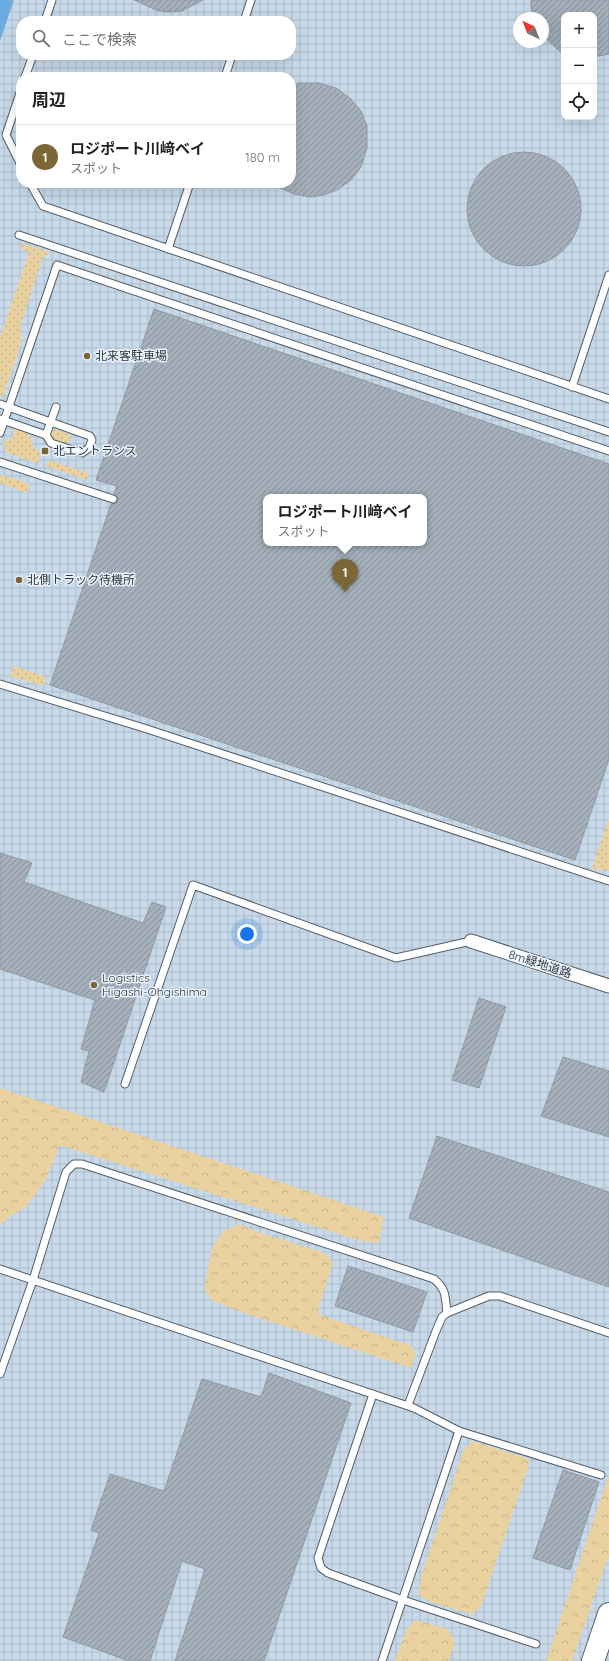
<!DOCTYPE html>
<html lang="ja">
<meta charset="utf-8">
<style>
body{margin:0;font-family:Quicksand,"Noto Sans JP",sans-serif;background:#f6f6f6;color:#202124}
.controls{position:absolute;right:12px;top:12px;display:grid;overflow:hidden;border-radius:8px;box-shadow:0 4px 16px #0002}
.controls button{width:36px;height:36px;display:grid;place-items:center;padding:0;border:0;border-bottom:1px solid #e0e0e0;background:#fff;color:#202124;font:20px sans-serif}
.compass{position:absolute;left:513px;top:12px;width:36px;height:36px;border-radius:50%;background:#fff;box-shadow:0 4px 16px #0002;rotate:317deg}
.you{position:absolute;left:247px;top:934px;width:14px;height:14px;margin:-10px;border:3px solid #fff;border-radius:50%;background:#1a73e8;box-shadow:0 0 0 6px #1a73e833}
.badge{display:grid;place-items:center;width:26px;height:26px;border-radius:50%;background:#7c6636;color:#fff;font-size:13px;font-weight:700}
.pin{position:absolute;translate:-50% -33px;filter:drop-shadow(0 1px 2px #0008)}
.pin::after{content:'';position:absolute;top:21px;width:14px;height:12px;background:inherit;clip-path:polygon(0 0,100% 0,50% 100%)}
.popup{position:absolute;left:263px;top:494px;width:164px;height:52px;box-sizing:border-box;display:grid;place-content:center;border-radius:8px;background:#fff;filter:drop-shadow(0 1px 3px #0005);font-size:13px;white-space:nowrap;color:#757577}
.popup b{font-size:15px;color:#202124}
.popup::after{content:'';position:absolute;left:50%;top:100%;margin-left:-8px;border:8px solid transparent;border-top-color:#fff}
.list{margin:0;padding:0;list-style:none}
h2{display:flex;justify-content:space-between;align-items:center;height:52px;margin:0;padding:0 16px;font-size:17px}
h2 small{font-size:13px;font-weight:400;color:#757577}
.list li{display:grid;grid-template-columns:26px 1fr auto;gap:12px;align-items:center;box-sizing:border-box;height:64px;padding:0 16px;border-top:1px solid #e0e0e0}
.list b{display:block;font-size:15px;white-space:nowrap}
.list p{margin:0;font-size:13px;white-space:nowrap;color:#757577}
.list em{font-size:13px;font-style:normal;color:#757577}
.icon{flex:none;width:22px;height:22px;fill:none;stroke:currentColor;stroke-width:2;stroke-linecap:round;stroke-linejoin:round}
.map{position:relative;flex:none;width:609px;height:1661px;overflow:hidden}
.search{position:absolute;background:#fff;box-shadow:0 4px 16px #0002;left:16px;top:16px;width:280px;height:44px;display:flex;align-items:center;gap:10px;box-sizing:border-box;padding:0 14px;border-radius:16px;color:#757577;font-size:15px}
.panel{position:absolute;background:#fff;box-shadow:0 4px 16px #0002;left:16px;top:72px;width:280px;height:116px;border-radius:16px}
.map>svg:first-child{display:block}
.industrial{fill:url(#industrial-grid);fill-rule:evenodd}
.grass{fill:url(#grass-dots)}
.forest{fill:url(#forest-crowns)}
.water{fill:#6aabe2}
.building{fill:url(#building-hatch);stroke:#8f99a3;fill-rule:evenodd}
.lines{fill:none;stroke-linecap:round;stroke-linejoin:round}
.lane-casing{stroke:#555f68;stroke-width:9}
.street-casing{stroke:#555f68;stroke-width:15}
.highway-casing{stroke:#555f68;stroke-width:24}
.lane{stroke:#fff;stroke-width:7}
.street{stroke:#fff;stroke-width:13}
.highway{stroke:#fff;stroke-width:22}
.poi-dot{fill:#7c6636;stroke:#e8f3fe;stroke-width:1.5}
.labels{text-anchor:middle;stroke-width:3;stroke-linejoin:round;paint-order:stroke}
.poi-label{font-size:12px;fill:#33373b;stroke:#e8f3fe;text-anchor:start}
.street-label{font-size:12px;fill:#33373b;stroke:#e8f3fe}
</style>
<div class="map">
<svg width="609" height="1661" viewBox="0 0 609 1661">
<defs>
<pattern id="industrial-grid" width="8" height="8" patternUnits="userSpaceOnUse"><rect width="8" height="8" fill="#c8dae9"/><path d="M0 4h8M4 0v8" fill="none" stroke="#acbcc9"/></pattern>
<pattern id="grass-dots" width="8" height="8" patternUnits="userSpaceOnUse"><rect width="8" height="8" fill="#ead2a0"/><path d="M2 2h.1M6 6h.1" fill="none" stroke="#c9b58b" stroke-width="1.8" stroke-linecap="round"/></pattern>
<pattern id="forest-crowns" width="20" height="18" patternUnits="userSpaceOnUse"><rect width="20" height="18" fill="#ead2a0"/><path d="M2 6a3 3 0 1 1 6 0M12 15a3 3 0 1 1 6 0" fill="none" stroke="#c9b58b"/></pattern>
<pattern id="building-hatch" width="6" height="6" patternUnits="userSpaceOnUse"><rect width="6" height="6" fill="#a5b0ba"/><path d="M-1 1l2-2M0 6l6-6M5 7l2-2" fill="none" stroke="#879098"/></pattern>
</defs>
<rect width="100%" height="100%" fill="#dbe6f1"/>
<path class="industrial" d="M 14,0 L 609,0 L 609,1661 L 0,1661 L 0,41 ZM 564,15 L 594,15 L 594,117 L 564,117 ZM 519,18 L 543,18 L 543,42 L 519,42 ZM 21,21 L 291,21 L 291,55 L 21,55 ZM 21,77 L 291,77 L 291,183 L 21,183 ZM 266,497 L 424,497 L 424,543 L 266,543 Z"/>
<g class="grass">
<path d="M 21,244 L 24,244 L 50,252 L 42,259 L 20,327 L 22,341 L 3,397 L 0,395 L 0,337 L 29,252 L 20,248 Z"/>
<path d="M 15,429 C 32,435 29,431 33,447 L 41,453 L 38,463 L 7,453 L 3,445 L 5,441 L 12,438 Z"/>
<path d="M 55,429 L 69,434 L 71,437 L 70,441 L 65,444 L 53,439 L 50,435 L 51,432 Z"/>
<path d="M 48,460 L 89,473 L 87,480 L 46,466 Z"/>
<path d="M 3,475 L 30,484 L 27,493 L 0,483 L 0,477 Z"/>
<path d="M 14,666 L 46,677 L 44,686 L 10,676 Z"/>
<path d="M 609,817 L 609,871 L 592,868 Z"/>
</g>
<g class="forest">
<path d="M 0,1088 L 384,1217 L 379,1243 L 358,1240 L 60,1145 L 45,1181 L 26,1207 L 10,1216 L 0,1225 Z"/>
<path d="M 239,1224 L 261,1233 L 325,1253 L 333,1263 L 320,1303 L 318,1314 L 412,1346 L 416,1354 L 411,1368 L 236,1310 L 213,1301 L 204,1289 L 212,1248 L 223,1231 Z"/>
<path d="M 472,1441 L 526,1458 L 530,1462 L 481,1606 L 473,1614 L 431,1602 L 419,1595 L 420,1580 L 464,1449 Z"/>
<path d="M 609,1475 L 609,1555 L 606,1563 L 572,1661 L 546,1661 Z"/>
<path d="M 415,1620 L 448,1629 L 455,1642 L 449,1661 L 395,1661 L 406,1630 Z"/>
</g>
<path class="water" d="M 0,0 L 14,0 L 0,41 Z"/>
<g class="building">
<path d="M 134,0 L 203,0 L 182,11 L 168,12 L 156,10 Z"/>
<path d="M 531,0 L 609,0 L 609,54 L 594,57 L 594,15 L 564,15 L 564,55 L 543,36 L 543,18 L 534,18 L 531,8 Z"/>
<path d="M 298,83 L 319,83 L 336,88 L 350,98 L 361,111 L 367,126 L 367,148 L 361,167 L 351,180 L 337,190 L 324,195 L 311,197 L 294,194 L 269,183 L 291,183 L 291,86 Z"/>
<circle cx="524" cy="209" r="57"/>
<path d="M 154,309 L 609,464 L 609,759 L 575,860 L 50,685 L 111,504 L 116,503 L 118,500 L 117,496 L 114,494 L 117,486 L 96,480 ZM 266,497 L 424,497 L 424,543 L 266,543 Z"/>
<path d="M 0,853 L 32,863 L 24,882 L 143,923 L 152,902 L 166,907 L 104,1092 L 81,1082 L 89,1051 L 81,1049 L 95,1000 L 0,969 Z"/>
<path d="M 479,998 L 506,1007 L 479,1088 L 452,1080 Z"/>
<path d="M 563,1057 L 609,1071 L 609,1137 L 541,1116 Z"/>
<path d="M 437,1136 L 609,1192 L 609,1287 L 409,1218 Z"/>
<path d="M 348,1266 L 427,1292 L 413,1332 L 335,1306 Z"/>
<path d="M 269,1373 L 351,1403 L 264,1661 L 175,1661 L 205,1569 L 182,1561 L 150,1661 L 129,1661 L 63,1637 L 99,1533 L 91,1530 L 110,1474 L 164,1491 L 202,1379 L 261,1397 Z"/>
<path d="M 563,1470 L 599,1482 L 570,1570 L 533,1558 Z"/>
</g>
<g class="lines">
<g class="lane-casing">
<g id="lane">
<path d="M 45,21 L 52,0"/>
<path d="M 244,21 L 251,0"/>
<path d="M 25,77 L 33,55"/>
<path d="M 225,77 L 232,55"/>
<path d="M 21,90 L 6,135 L 21,165"/>
<path d="M 30,183 L 43,206 L 609,399"/>
<path d="M 19,235 L 609,432"/>
<path d="M 168,249 L 190,183"/>
<path d="M 572,387 L 609,275"/>
<path d="M 0,404 L 90,436 L 92,440 L 89,448 L 82,453 L 51,443 L 46,435 L 0,419"/>
<path d="M 0,433 L 57,265 L 609,451"/>
<path d="M 46,435 L 56,407"/>
<path d="M 0,462 L 113,499"/>
<path d="M 0,684 L 144,728 L 609,881"/>
<path d="M 125,1084 L 193,885 L 396,958 L 471,941"/>
<path d="M 0,1269 L 414,1408 L 459,1431 L 601,1475"/>
<path d="M 0,1374 L 33,1280 L 66,1172 L 74,1164 L 82,1164 L 434,1279 C 447,1290 445,1297 447,1313"/>
<path d="M 373,1394 L 318,1558 L 321,1568 L 328,1573 L 403,1600 L 536,1644"/>
<path d="M 408,1405 L 436,1331 L 442,1317 L 447,1313 L 489,1296 L 500,1296 L 609,1333"/>
<path d="M 382,1661 L 459,1431"/>
</g>
</g>
<g class="street-casing">
<path id="street" d="M 471,941 L 609,986"/>
</g>
<g class="highway-casing">
<path id="highway" d="M 593,1661 L 609,1614"/>
</g>
<use href="#lane" class="lane"/>
<use href="#street" class="street"/>
<use href="#highway" class="highway"/>
</g>
<g class="poi-dot">
<circle cx="87" cy="356" r="4"/>
<rect x="41" y="447" width="8" height="8" rx="2"/>
<circle cx="19" cy="580" r="4"/>
<circle cx="94" cy="985" r="4"/>
</g>
<g class="labels">
<g class="poi-label">
<text x="95" y="360">北来客駐車場</text>
<text x="53" y="455">北エントランス</text>
<text x="27" y="584">北側トラック待機所</text>
<text x="102" y="982">Logistics<tspan x="102" dy="14">Higashi-Ohgishima</tspan></text>
</g>
<g class="street-label">
<text transform="translate(540 964) rotate(18)" y="4">8m緑地道路</text>
</g>
</g>
</svg>
<div class="controls">
<button>+</button>
<button>−</button>
<button><svg class="icon" aria-label="locate" viewBox="0 0 24 24"><circle cx="12" cy="12" r="6"/><path d="M12 2v4M12 18v4M2 12h4M18 12h4"/></svg></button>
</div>
<svg class="compass" viewBox="-18 -18 36 36"><path d="M0-13l5 13h-10z" fill="#e53935"/><path d="M0 13l5-13h-10z" fill="#757577"/></svg>
<div class="you"></div>
<div class="pin badge" style="left:345px;top:592px">1</div>
<div class="popup"><b>ロジポート川﨑ベイ</b>スポット</div>
<div class="search"><svg class="icon" aria-label="search" viewBox="0 0 24 24"><circle cx="10" cy="10" r="6"/><path d="M15 15l6 6"/></svg>ここで検索</div>
<section class="panel">
<h2>周辺<small></small></h2>
<ul class="list">
<li><span class="badge">1</span><div><b>ロジポート川﨑ベイ</b><p>スポット</p></div><em>180 m</em></li>
</ul>
</section>
</div>
